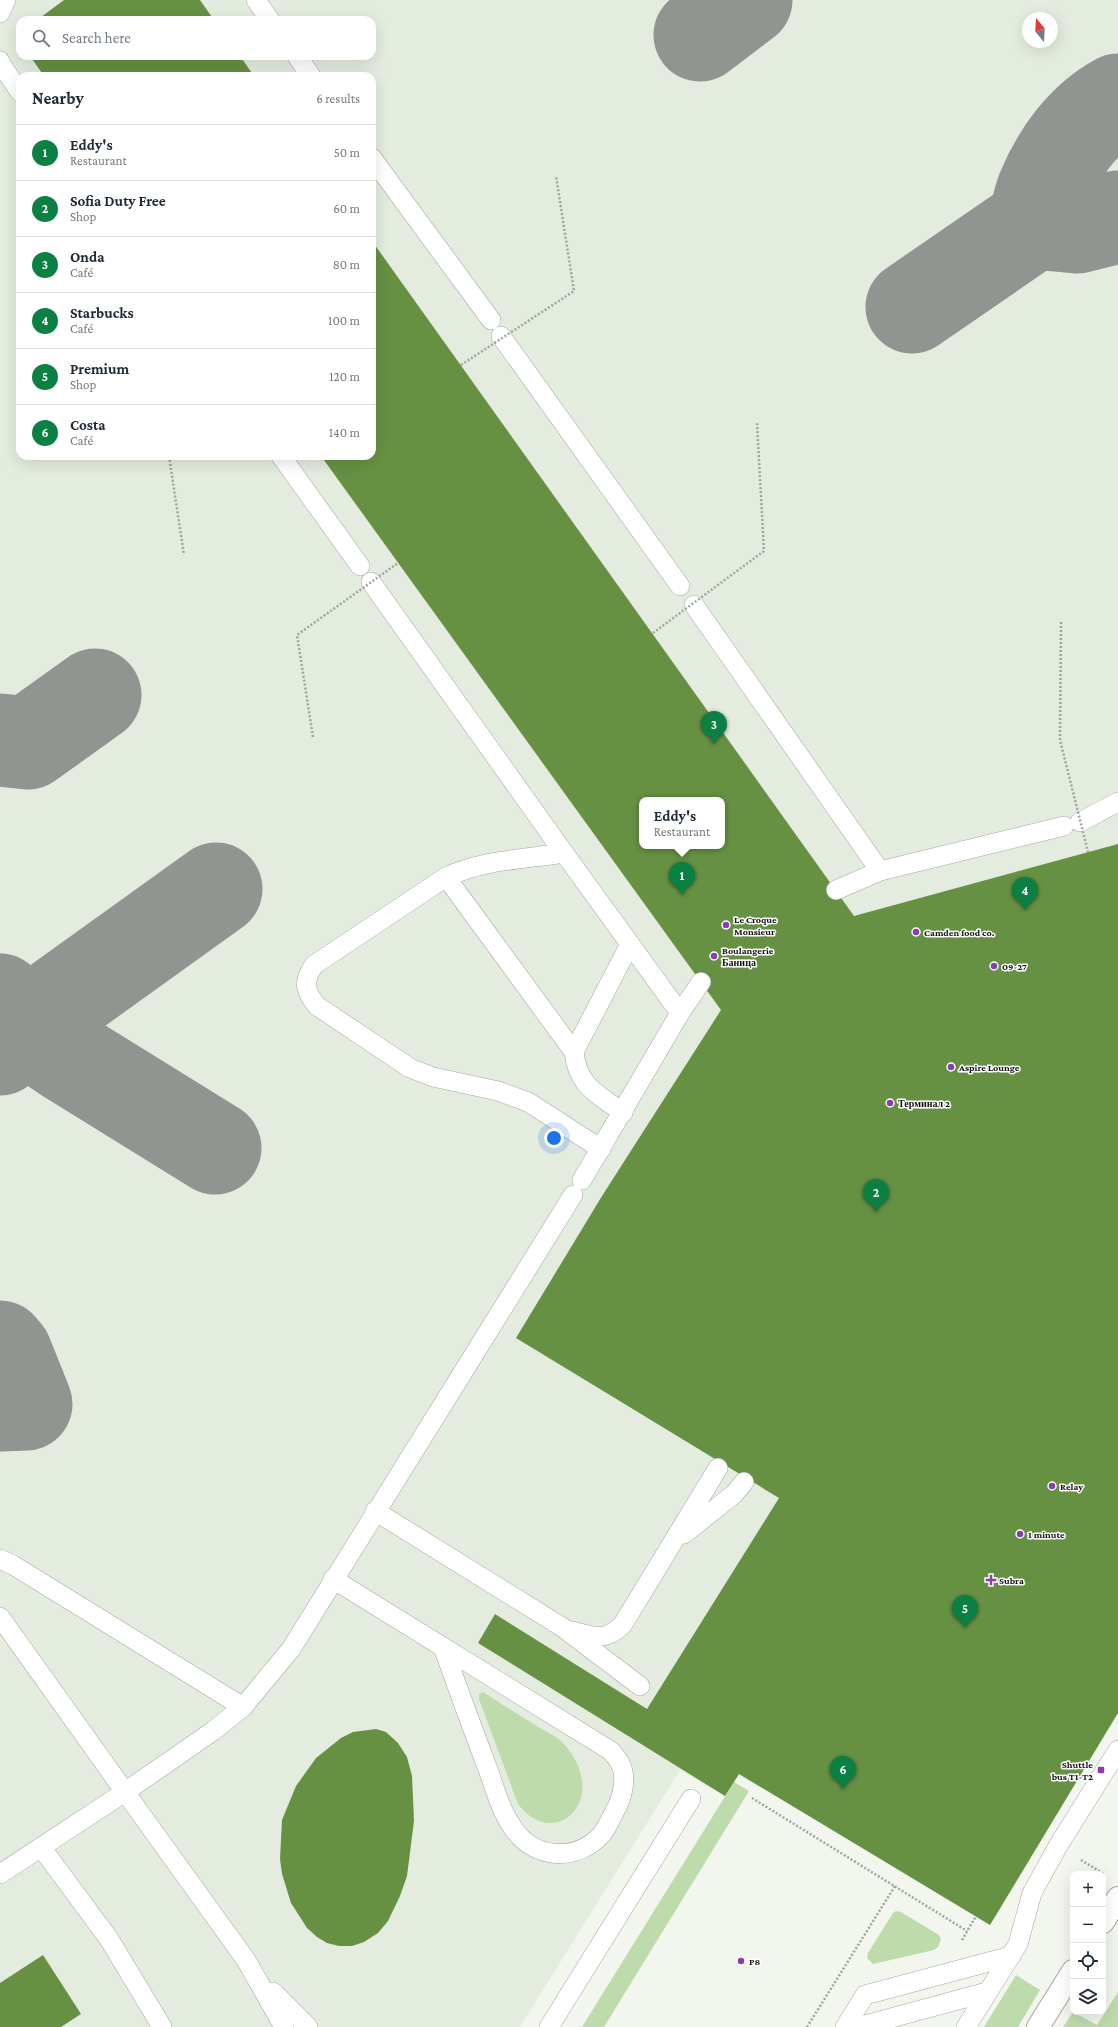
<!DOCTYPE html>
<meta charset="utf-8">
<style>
body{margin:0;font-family:"Crimson Pro",serif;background:#f6f6f7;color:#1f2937}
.controls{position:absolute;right:12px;bottom:12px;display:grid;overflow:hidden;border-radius:8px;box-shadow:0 4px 16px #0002}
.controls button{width:36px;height:36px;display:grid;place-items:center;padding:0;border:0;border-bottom:1px solid #e0e1e3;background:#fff;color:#1f2937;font:20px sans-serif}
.compass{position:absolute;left:1022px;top:12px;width:36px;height:36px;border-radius:50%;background:#fff;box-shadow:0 4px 16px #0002;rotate:342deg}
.you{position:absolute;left:554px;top:1138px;width:14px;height:14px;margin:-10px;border:3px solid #fff;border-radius:50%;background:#1a73e8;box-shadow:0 0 0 6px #1a73e833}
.badge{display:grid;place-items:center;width:26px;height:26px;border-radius:50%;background:#0b8043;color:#fff;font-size:13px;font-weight:700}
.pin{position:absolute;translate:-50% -33px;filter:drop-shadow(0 1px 2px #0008)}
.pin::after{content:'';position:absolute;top:21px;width:14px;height:12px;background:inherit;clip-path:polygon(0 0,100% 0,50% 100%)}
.popup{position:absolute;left:639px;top:797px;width:86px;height:52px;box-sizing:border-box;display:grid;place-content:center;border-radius:8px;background:#fff;filter:drop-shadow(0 1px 3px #0005);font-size:13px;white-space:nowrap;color:#747a83}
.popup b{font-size:15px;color:#1f2937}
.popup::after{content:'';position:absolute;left:50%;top:100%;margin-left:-8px;border:8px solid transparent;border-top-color:#fff}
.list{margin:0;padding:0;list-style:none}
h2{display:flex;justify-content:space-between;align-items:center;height:52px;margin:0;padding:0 16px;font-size:17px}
h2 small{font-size:13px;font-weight:400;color:#747a83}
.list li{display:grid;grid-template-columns:26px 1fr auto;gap:12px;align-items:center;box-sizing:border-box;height:56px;padding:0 16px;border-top:1px solid #e0e1e3}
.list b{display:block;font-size:15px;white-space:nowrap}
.list p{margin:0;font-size:13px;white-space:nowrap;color:#747a83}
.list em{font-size:13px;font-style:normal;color:#747a83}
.icon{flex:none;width:22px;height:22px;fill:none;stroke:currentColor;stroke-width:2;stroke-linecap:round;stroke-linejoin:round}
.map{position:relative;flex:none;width:1118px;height:2027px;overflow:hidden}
.search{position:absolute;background:#fff;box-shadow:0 4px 16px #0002;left:16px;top:16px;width:360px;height:44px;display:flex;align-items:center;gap:10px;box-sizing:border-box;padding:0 14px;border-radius:12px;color:#747a83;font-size:15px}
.panel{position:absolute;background:#fff;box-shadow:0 4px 16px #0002;left:16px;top:72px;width:360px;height:388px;border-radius:12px}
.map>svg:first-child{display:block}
.built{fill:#e4ecdf;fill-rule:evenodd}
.green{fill:#bedbab}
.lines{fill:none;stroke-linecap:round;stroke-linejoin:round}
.taxiway{stroke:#919490;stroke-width:93}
.building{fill:#669143;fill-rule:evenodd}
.service-casing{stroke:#a3a7a1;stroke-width:20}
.primary-casing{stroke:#a3a7a1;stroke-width:24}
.path{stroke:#a0a49f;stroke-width:2.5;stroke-dasharray:2 2;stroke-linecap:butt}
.service{stroke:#fff;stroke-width:19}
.primary{stroke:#fff;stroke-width:22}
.path-bridge{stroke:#a0a49f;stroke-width:2.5;stroke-dasharray:2 2;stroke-linecap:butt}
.poi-dot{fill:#893dae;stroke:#fff;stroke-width:1.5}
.labels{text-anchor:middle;stroke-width:3;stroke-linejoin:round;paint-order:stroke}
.poi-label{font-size:10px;font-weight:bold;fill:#0e100e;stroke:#fff;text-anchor:start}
</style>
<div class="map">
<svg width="1118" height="2027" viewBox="0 0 1118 2027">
<rect width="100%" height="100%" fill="#f2f6ef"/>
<path class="built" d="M 0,0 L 1118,0 L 1118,1645 L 863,1848 L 739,1775 L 725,1796 L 680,1770 L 520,2027 L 0,2027 ZM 1028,18 L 1052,18 L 1052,42 L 1028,42 ZM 20,20 L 372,20 L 372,56 L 20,56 ZM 20,76 L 372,76 L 372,456 L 20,456 ZM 642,800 L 722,800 L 722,846 L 642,846 Z"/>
<g class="green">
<path d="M 483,1692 C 501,1704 519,1715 537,1726 C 545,1731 556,1736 563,1743 C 613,1798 555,1853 518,1804 L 479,1699 L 479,1694 Z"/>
<path d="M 734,1782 L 749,1791 L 604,2027 L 582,2027 Z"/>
<path d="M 896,1911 L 901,1912 L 939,1935 L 941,1939 L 938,1947 L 934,1950 L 873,1964 L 867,1958 L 868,1953 L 893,1913 Z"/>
<path d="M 1016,1975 L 1040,1990 L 1018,2027 L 984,2027 Z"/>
<path d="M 1118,1992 L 1118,2027 L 1063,2027 L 1073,2012 L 1097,2025 Z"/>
</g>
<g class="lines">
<g class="taxiway">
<path d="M 700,35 L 746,0"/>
<path d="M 1034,223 L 1077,227 L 1118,217"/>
<path d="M 912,307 L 1034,223 C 1037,212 1039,200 1043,190 C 1058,154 1083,119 1118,100"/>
<path d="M 0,740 L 28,743 L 95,695"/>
<path d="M 0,1000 L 24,1027 L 68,1057 L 215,1148"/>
<path d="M 0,1049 L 24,1027 L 216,889"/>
<path d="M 0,1347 L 6,1354 L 26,1404 L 0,1405"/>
</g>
</g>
<g class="building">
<path d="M 64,0 L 200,0 L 214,20 L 37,20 Z"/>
<path d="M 30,56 L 240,56 L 254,76 L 44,76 Z"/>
<path d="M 372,241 L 854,916 L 1118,844 L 1118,1713 L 990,1925 L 739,1774 L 725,1796 L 478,1643 L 495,1614 L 647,1709 L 779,1498 L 516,1338 L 602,1196 L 721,1010 L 321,456 L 372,456 ZM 642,800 L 722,800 L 722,846 L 642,846 Z"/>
<path d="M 376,1729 L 386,1732 L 398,1743 L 407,1757 L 412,1776 L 414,1821 L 407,1876 L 400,1896 L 388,1921 L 378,1933 L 364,1942 L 352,1946 L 339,1946 L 327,1943 L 317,1937 L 307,1928 L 291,1903 L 282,1874 L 280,1859 L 282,1820 L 296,1786 L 316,1758 L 341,1738 L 353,1732 Z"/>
<path d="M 43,1955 L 81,2014 L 61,2027 L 0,2027 L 0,1983 Z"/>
</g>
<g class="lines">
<g class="service-casing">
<g id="service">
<path d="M 256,0 L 270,20"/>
<path d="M 0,13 L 6,0"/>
<path d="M 297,56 L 311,76"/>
<path d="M 0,61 L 2,66 L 20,92"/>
<path d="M 372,158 L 491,320"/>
<path d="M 501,336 L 680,586"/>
<path d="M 281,456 L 360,566"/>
<path d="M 371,582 L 564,853 L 680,1013 L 582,1180"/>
<path d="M 694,605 L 880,871 L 1064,826"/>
<path d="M 1080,822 L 1118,802"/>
<path d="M 564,853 C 524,859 483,860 446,877 L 314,965 C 303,981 304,990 317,1006 L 410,1068 L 433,1077 L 498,1091 L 528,1102 L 601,1149"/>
<path d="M 446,877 L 574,1052"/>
<path d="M 836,890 L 880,871"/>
<path d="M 680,1013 L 701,982"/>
<path d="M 623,1113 C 597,1093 578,1087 574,1052 L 630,944"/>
<path d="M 375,1511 L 562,1627 L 640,1686"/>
<path d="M 684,1534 L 734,1494 L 744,1482"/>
<path d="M 0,1559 L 13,1565 L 243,1707"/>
<path d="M 333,1579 L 611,1751 C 614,1755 618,1759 620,1763 C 627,1776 623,1795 617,1807 C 612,1816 608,1826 602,1834 C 577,1862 534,1860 513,1828 C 500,1810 494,1785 486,1764 C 471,1725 457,1686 443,1647"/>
<path d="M 0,1617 L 125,1792 L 213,1731 L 243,1707 L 291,1649 L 573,1195"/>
<path d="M 572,1631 C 594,1637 606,1642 623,1624 L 718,1468"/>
<path d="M 41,1847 L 109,1939 L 162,2027"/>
<path d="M 0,1874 L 125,1792 L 246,1960 L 284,2027"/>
<path d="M 273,1992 L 308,2027"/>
<path d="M 549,2027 L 691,1799"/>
<path d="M 845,2027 L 865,1995 L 1011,1956"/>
<path d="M 858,2027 L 987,1992"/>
<path d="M 966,2027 L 1018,1944 L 1032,1893 L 1058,1846 L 1118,1750"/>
</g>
</g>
<g class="primary-casing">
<g id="primary">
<path d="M 1103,1922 L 1118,1898"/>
<path d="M 1038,2027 L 1073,1971"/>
</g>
</g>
<g class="path">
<path d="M 169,456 L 184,555"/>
<path d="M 752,1798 L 967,1931"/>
<path d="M 1081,1860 L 1104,1874"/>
<path d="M 962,1940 L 976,1916"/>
<path d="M 807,2027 L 895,1886"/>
</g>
<use href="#service" class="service"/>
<use href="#primary" class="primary"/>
<g class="path-bridge">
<path d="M 461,365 L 574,291 L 556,176"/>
<path d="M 1061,622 L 1060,740 L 1088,852"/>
<path d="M 653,633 L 764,551 L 757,423"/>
<path d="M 313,737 L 297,635 L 398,563"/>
</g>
</g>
<g class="poi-dot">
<circle cx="726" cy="925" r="4"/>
<circle cx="916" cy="932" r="4"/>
<circle cx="714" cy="956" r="4"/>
<circle cx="994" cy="966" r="4"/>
<circle cx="951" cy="1067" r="4"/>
<circle cx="890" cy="1103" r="4"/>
<circle cx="1052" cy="1486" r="4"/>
<circle cx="1020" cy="1534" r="4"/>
<path d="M989 1574h4v4h4v4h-4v4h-4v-4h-4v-4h4z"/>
<rect x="1097" y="1766" width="8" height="8" rx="2"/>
<circle cx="741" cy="1961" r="4"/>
</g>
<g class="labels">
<g class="poi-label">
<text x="734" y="923">Le Croque<tspan x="734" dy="12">Monsieur</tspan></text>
<text x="924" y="936">Camden food co.</text>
<text x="722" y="954">Boulangerie<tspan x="722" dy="12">Баница</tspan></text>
<text x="1002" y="970">09-27</text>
<text x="959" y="1071">Aspire Lounge</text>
<text x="898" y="1107">Терминал 2</text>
<text x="1060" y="1490">Relay</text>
<text x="1028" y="1538">1 minute</text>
<text x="999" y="1584">Subra</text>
<text x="1093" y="1768" text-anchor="end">Shuttle<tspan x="1093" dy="12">bus T1-T2</tspan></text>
<text x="749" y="1965">P8</text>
</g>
</g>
</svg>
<div class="controls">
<button>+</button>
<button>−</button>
<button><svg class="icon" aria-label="locate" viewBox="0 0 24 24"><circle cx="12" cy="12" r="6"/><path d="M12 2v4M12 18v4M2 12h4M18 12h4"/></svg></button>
<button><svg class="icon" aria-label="layers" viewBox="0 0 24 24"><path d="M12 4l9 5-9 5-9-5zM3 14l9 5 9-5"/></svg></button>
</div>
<svg class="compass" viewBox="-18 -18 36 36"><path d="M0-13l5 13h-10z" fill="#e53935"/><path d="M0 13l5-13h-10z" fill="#747a83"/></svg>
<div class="you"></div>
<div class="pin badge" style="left:682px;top:895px">1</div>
<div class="popup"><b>Eddy's</b>Restaurant</div>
<div class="pin badge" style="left:876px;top:1212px">2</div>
<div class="pin badge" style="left:714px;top:744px">3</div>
<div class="pin badge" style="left:1025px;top:910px">4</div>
<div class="pin badge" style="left:965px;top:1628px">5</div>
<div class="pin badge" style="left:843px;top:1789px">6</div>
<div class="search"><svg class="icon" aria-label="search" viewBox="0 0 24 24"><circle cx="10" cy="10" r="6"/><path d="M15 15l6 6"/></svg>Search here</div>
<section class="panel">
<h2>Nearby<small>6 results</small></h2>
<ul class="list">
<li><span class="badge">1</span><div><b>Eddy's</b><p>Restaurant</p></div><em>50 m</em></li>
<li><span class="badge">2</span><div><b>Sofia Duty Free</b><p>Shop</p></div><em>60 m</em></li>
<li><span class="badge">3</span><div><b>Onda</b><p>Café</p></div><em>80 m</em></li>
<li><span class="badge">4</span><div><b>Starbucks</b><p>Café</p></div><em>100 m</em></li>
<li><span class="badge">5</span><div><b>Premium</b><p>Shop</p></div><em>120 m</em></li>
<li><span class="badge">6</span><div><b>Costa</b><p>Café</p></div><em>140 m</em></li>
</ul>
</section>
</div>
